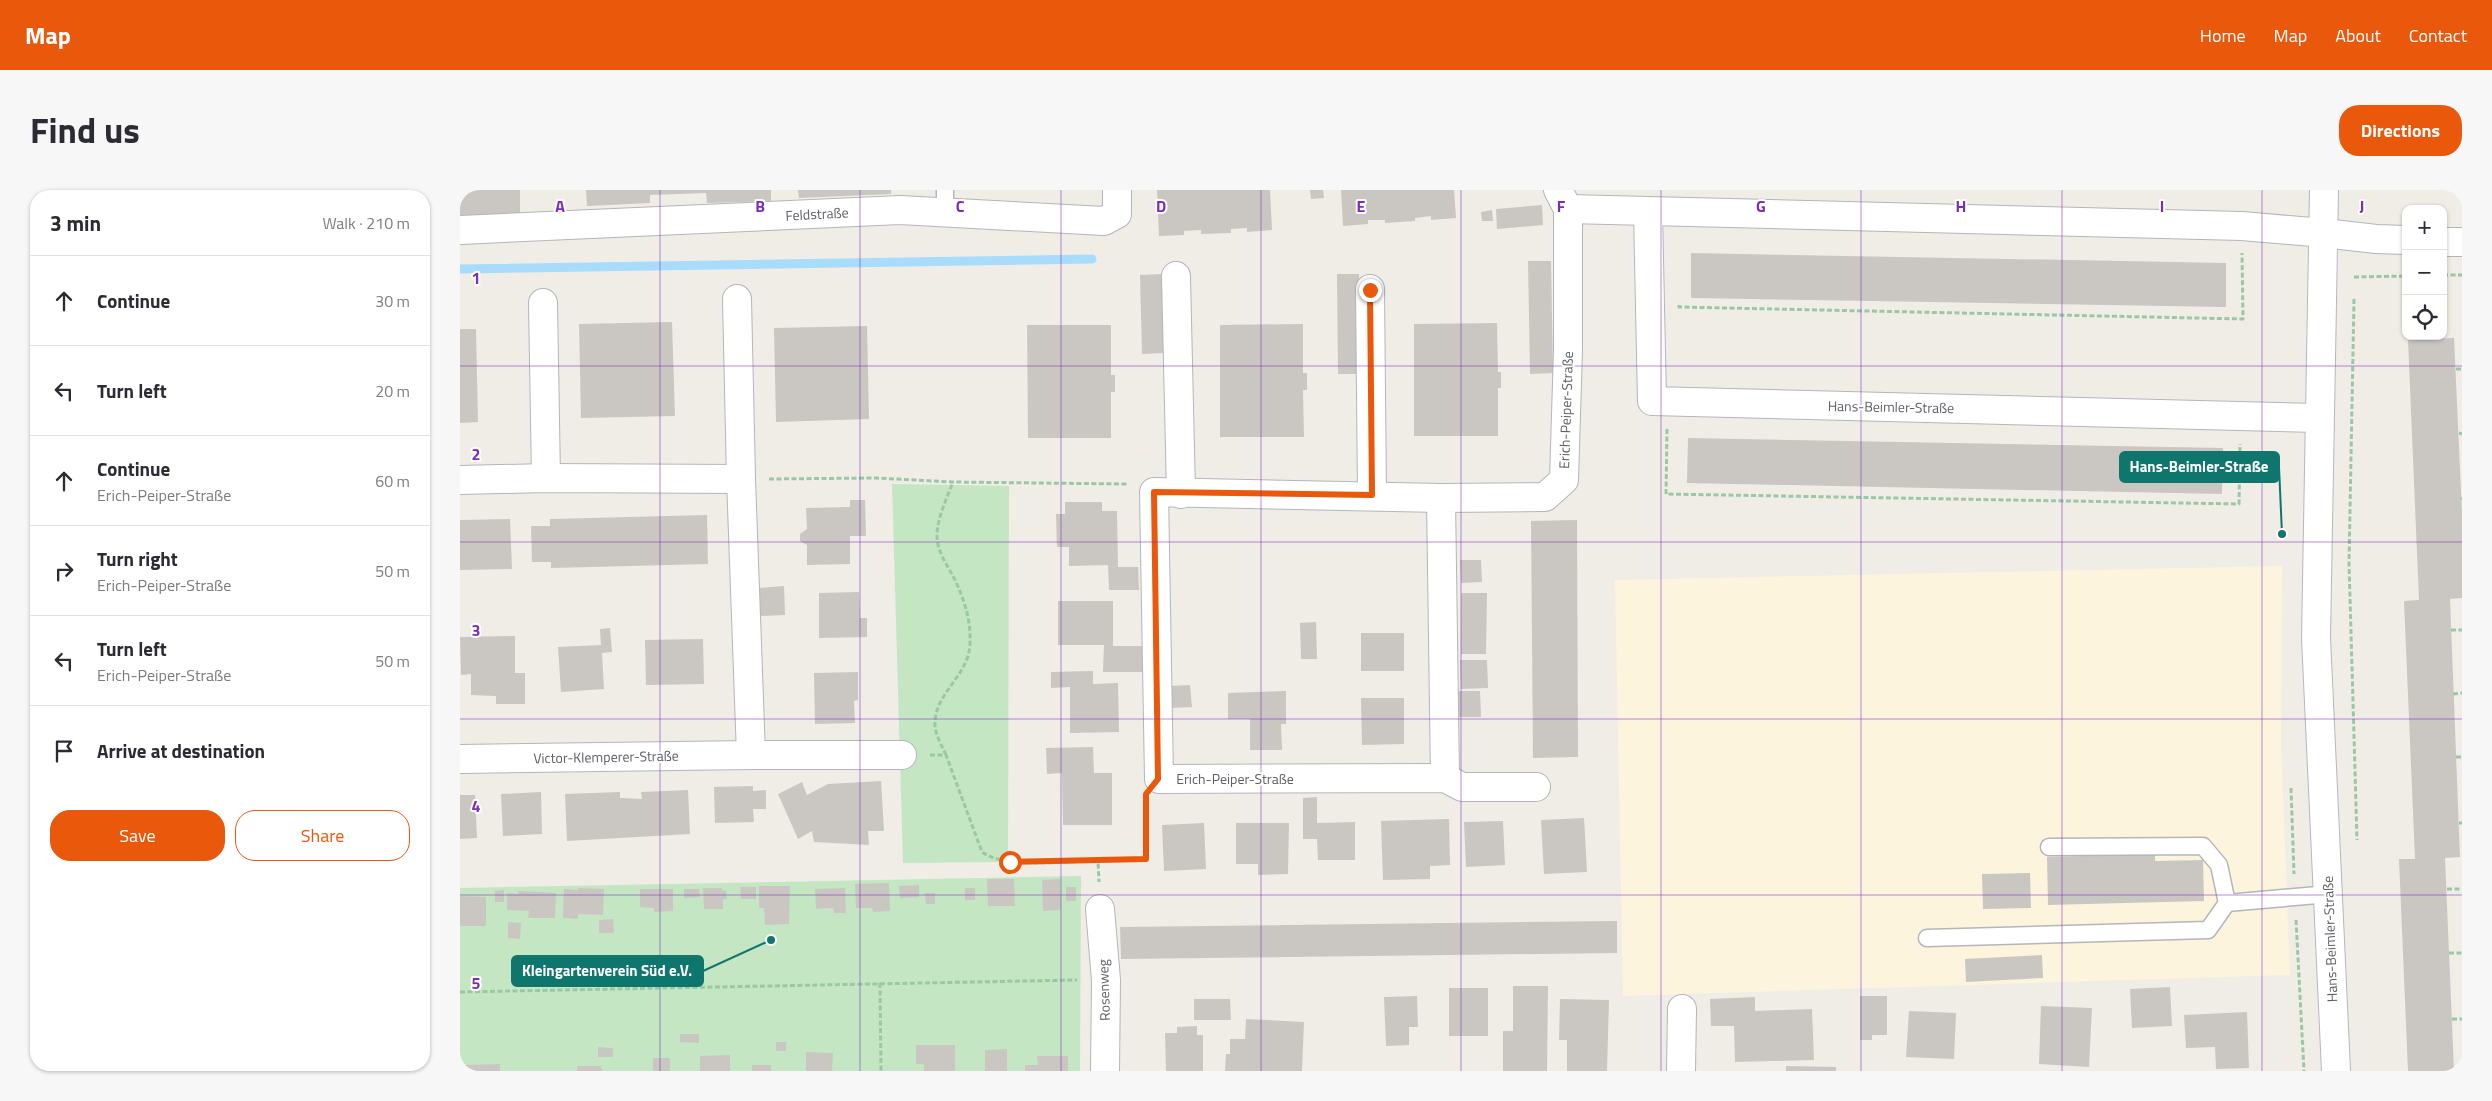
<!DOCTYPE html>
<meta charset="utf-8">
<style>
body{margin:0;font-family:"Titillium Web",sans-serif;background:#f7f7f7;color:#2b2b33}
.controls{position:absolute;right:15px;top:15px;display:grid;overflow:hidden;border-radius:10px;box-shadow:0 1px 4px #0004}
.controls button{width:45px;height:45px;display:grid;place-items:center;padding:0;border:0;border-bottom:1px solid #e1e1e2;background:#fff;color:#2b2b33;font:25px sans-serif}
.stop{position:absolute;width:15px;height:15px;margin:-11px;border:4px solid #ea580c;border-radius:50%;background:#fff}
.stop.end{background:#ea580c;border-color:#fff;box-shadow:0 1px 5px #0008}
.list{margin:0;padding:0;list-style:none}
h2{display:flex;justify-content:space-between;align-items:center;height:65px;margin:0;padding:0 20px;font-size:21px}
h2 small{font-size:16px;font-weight:400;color:#7c7c81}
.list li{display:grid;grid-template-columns:32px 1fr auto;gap:15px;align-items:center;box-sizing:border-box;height:90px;padding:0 20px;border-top:1px solid #e1e1e2}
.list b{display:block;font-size:19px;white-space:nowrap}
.list p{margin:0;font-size:16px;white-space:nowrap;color:#7c7c81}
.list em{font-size:16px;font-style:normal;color:#7c7c81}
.actions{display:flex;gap:10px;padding:15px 20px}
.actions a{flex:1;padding:11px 0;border:1px solid #ea580c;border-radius:20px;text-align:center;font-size:18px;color:#ea580c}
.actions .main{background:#ea580c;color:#fff}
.icon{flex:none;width:28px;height:28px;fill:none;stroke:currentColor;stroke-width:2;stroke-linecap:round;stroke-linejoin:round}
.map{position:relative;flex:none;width:2002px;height:881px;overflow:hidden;border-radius:20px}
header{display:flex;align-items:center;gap:30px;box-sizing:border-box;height:70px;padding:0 25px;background:#ea580c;color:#fff}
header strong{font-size:24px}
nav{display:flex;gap:28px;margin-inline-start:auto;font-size:18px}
.intro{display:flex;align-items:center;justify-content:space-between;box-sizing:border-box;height:120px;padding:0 30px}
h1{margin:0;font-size:35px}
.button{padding:12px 22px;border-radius:20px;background:#ea580c;color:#fff;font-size:18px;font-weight:700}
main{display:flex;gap:30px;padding:0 30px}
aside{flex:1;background:#fff;border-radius:20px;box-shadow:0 1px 4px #0004}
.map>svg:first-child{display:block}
.commercial{fill:#fdf4dd}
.green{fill:#c4e6c3}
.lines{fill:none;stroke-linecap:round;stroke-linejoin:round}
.stream{stroke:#a8dcfd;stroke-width:9}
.building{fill:#cac7c3}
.service-casing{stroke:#b3b6ba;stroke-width:19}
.minor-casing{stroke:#b3b6ba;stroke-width:30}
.tertiary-casing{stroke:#b3b6ba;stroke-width:30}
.secondary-casing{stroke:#b4b8bd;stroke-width:30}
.path{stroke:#9cc7a6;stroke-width:3;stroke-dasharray:5 2.5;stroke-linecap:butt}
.service{stroke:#fff;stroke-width:16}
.minor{stroke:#fff;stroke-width:28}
.tertiary{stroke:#fff;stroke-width:28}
.secondary{stroke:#fff;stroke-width:28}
.route{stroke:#ea580c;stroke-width:6}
.grid{fill:none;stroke:#7b2cbf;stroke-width:1;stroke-opacity:0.55}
.labels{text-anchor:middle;stroke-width:4;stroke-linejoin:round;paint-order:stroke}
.street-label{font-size:14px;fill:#5d6166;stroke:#fff}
.grid-label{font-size:16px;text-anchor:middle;font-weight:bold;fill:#7b2cbf;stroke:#fff;stroke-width:4;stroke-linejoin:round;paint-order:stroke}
.leader{fill:none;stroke:#0f766e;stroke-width:2}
.callout-dot{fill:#0f766e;stroke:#fff;stroke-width:2}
.callout{fill:#0f766e;stroke:#0f766e;stroke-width:2}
.callout-label{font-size:15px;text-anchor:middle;font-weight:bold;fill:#fff}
</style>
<header>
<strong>Map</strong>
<nav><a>Home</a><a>Map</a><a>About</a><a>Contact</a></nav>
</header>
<div class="intro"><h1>Find us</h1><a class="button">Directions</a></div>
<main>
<aside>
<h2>3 min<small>Walk · 210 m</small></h2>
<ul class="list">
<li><svg class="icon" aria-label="ahead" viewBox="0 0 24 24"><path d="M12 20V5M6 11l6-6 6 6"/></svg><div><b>Continue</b></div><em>30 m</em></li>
<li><svg class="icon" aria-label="left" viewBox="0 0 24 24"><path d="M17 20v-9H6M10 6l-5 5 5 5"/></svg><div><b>Turn left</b></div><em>20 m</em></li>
<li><svg class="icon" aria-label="ahead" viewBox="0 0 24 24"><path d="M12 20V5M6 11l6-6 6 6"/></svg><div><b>Continue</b><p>Erich-Peiper-Straße</p></div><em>60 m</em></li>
<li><svg class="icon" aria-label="right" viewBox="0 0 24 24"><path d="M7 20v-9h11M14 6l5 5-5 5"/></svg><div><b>Turn right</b><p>Erich-Peiper-Straße</p></div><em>50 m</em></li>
<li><svg class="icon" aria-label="left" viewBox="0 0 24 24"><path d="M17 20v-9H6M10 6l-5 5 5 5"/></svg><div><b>Turn left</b><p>Erich-Peiper-Straße</p></div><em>50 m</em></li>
<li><svg class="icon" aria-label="arrive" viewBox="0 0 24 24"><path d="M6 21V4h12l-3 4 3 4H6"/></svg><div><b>Arrive at destination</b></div></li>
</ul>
<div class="actions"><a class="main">Save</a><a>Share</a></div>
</aside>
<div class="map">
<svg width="2002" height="881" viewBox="0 0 2002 881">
<rect width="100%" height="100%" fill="#efede6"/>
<path class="commercial" d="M 1822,376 L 1821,554 L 1830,785 L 1163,806 L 1155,390 Z"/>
<g class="green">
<path d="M 432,294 L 549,296 L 548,672 L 443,673 Z"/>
<path d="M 621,686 L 620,881 L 0,881 L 0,698 Z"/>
</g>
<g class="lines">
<path class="stream" d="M 0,79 L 632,69"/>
</g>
<g class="building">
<path d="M 0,0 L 60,0 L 60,28 L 0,29 Z"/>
<path d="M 126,0 L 311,0 L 311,11 L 247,13 L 246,3 L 190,5 L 190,13 L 127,16 Z"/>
<path d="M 338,0 L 431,0 L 431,4 L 339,8 Z"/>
<path d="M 697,0 L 810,0 L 812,40 L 787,42 L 787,38 L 771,39 L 771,43 L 741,44 L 741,40 L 724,41 L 724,45 L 699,46 Z"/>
<path d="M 850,0 L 863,0 L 864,8 L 851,9 Z"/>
<path d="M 881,0 L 994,0 L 996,28 L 971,30 L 971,26 L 955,28 L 955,31 L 925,33 L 925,30 L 908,30 L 908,34 L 883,36 Z"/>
<path d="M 1082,15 L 1083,35 L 1037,39 L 1036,19 Z"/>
<path d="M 1032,20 L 1033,31 L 1022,31 L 1021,22 Z"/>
<path d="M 1231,63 L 1766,73 L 1766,117 L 1231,108 Z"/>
<path d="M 1068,71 L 1091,71 L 1093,183 L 1070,184 Z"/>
<path d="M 703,84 L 705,163 L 682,164 L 680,85 Z"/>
<path d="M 877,84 L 899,84 L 901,184 L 878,184 Z"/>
<path d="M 212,132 L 215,226 L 121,228 L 119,134 Z"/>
<path d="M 1037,133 L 1038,182 L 1041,182 L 1041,198 L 1038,198 L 1038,246 L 954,246 L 954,134 Z"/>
<path d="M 843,134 L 843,183 L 847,183 L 847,200 L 843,200 L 844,247 L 760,247 L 760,135 Z"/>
<path d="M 567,135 L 651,135 L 651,185 L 655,185 L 655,202 L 651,202 L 651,248 L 568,248 Z"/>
<path d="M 407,136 L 409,229 L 316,232 L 314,138 Z"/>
<path d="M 0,139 L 16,139 L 18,232 L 0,233 Z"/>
<path d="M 1994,148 L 2002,323 L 2002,408 L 1990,409 L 2000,667 L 1985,668 L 1994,881 L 1948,881 L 1939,669 L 1955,669 L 1944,411 L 1959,410 L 1948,150 Z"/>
<path d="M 1228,248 L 1763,258 L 1762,304 L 1227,293 Z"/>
<path d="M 390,310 L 405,310 L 406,346 L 390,346 L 390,374 L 347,375 L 347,355 L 340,351 L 340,344 L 347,339 L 346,318 L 390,317 Z"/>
<path d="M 605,312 L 642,312 L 642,321 L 657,321 L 658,377 L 678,377 L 679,400 L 649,400 L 648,375 L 609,376 L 609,357 L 597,357 L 596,324 L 605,324 Z"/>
<path d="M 247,325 L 248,374 L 91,378 L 91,372 L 72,372 L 71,336 L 90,336 L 90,329 Z"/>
<path d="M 50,329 L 52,379 L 0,380 L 0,330 Z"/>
<path d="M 1117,330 L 1118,567 L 1073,568 L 1071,331 Z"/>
<path d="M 1000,370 L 1021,370 L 1022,392 L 1001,393 Z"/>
<path d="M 324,396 L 325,425 L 299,426 L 298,398 Z"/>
<path d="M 399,402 L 400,428 L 407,428 L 407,447 L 359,448 L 359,403 Z"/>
<path d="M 1001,403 L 1027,403 L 1026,464 L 1001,464 Z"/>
<path d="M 598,411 L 653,411 L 653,456 L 683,456 L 683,482 L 643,482 L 644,455 L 598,455 Z"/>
<path d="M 856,432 L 857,469 L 841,469 L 840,433 Z"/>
<path d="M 150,438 L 152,462 L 142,463 L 144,499 L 101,502 L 98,457 L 141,455 L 140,439 Z"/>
<rect x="901" y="443" width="43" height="38"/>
<path d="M 55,446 L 55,483 L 65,483 L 65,514 L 36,514 L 36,506 L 11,505 L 11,484 L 1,485 L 0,447 Z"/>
<path d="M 243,449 L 244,494 L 186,495 L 185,450 Z"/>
<path d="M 1000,470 L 1027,470 L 1028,498 L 1001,499 Z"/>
<path d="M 633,481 L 633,494 L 658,493 L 659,542 L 610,543 L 610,497 L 591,498 L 591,482 Z"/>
<path d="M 398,482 L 398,510 L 394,511 L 395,533 L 355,534 L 354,483 Z"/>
<path d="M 730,495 L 732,517 L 710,518 L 709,496 Z"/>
<path d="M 826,501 L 826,534 L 821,534 L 822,560 L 790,560 L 790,529 L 768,529 L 768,503 Z"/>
<path d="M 998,501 L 1020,501 L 1021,527 L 999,527 Z"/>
<path d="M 901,508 L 944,508 L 944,554 L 902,555 Z"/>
<path d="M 633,557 L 634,583 L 652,583 L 652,635 L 603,635 L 602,583 L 587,584 L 586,558 Z"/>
<path d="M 421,591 L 424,641 L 408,641 L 409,655 L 354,652 L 352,641 L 338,649 L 318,604 L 342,592 L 347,605 L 368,594 Z"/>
<path d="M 293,596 L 293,601 L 306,600 L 306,619 L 293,619 L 294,632 L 255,633 L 254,597 Z"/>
<path d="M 228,600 L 230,644 L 107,651 L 105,604 L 160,602 L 160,608 L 182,609 L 181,602 Z"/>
<path d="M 81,602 L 82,644 L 43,646 L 41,604 Z"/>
<path d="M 0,605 L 15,605 L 17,648 L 0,649 Z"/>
<path d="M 857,607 L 857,633 L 895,632 L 895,670 L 858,670 L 857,649 L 843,649 L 843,608 Z"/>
<path d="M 1124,628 L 1127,682 L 1084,684 L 1081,630 Z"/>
<path d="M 989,629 L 990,675 L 970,676 L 970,689 L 923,690 L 921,631 Z"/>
<path d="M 1043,631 L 1045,675 L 1006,677 L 1004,632 Z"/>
<path d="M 744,633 L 746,679 L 704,681 L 702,635 Z"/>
<path d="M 776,633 L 829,633 L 828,684 L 798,685 L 798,674 L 776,674 Z"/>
<path d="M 1695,664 L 1695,671 L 1743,670 L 1744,711 L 1588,715 L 1587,667 Z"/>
<path d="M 1570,683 L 1571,718 L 1523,719 L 1522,684 Z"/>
<path d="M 527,689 L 554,689 L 555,716 L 528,716 Z"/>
<path d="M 600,689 L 601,720 L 583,721 L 582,690 Z"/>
<path d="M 429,693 L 430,721 L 413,722 L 412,718 L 396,718 L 395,694 Z"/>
<path d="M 459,695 L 459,707 L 440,708 L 439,696 Z"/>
<path d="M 299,696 L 330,696 L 329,734 L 305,735 L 304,718 L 299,718 Z"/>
<path d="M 280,697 L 296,697 L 296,709 L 281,709 Z"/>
<rect x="606" y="697" width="10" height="14"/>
<path d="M 118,698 L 144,699 L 143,725 L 118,724 L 118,729 L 103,728 L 104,699 L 118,700 Z"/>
<path d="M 243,698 L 262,698 L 262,701 L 266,700 L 267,709 L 263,709 L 263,719 L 244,719 Z"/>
<path d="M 385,698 L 386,723 L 374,723 L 373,718 L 356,719 L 355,699 Z"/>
<rect x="505" y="698" width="10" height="12"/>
<path d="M 180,699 L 213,699 L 213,721 L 194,722 L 194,718 L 180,717 Z"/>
<path d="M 224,699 L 239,699 L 240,707 L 224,708 Z"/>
<path d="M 44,700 L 44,712 L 35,712 L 35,701 Z"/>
<path d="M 58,701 L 96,703 L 95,728 L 68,728 L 69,721 L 47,720 L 47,703 L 58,704 Z"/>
<path d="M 465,703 L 475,703 L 475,714 L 466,714 Z"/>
<path d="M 0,706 L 26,707 L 26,736 L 0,736 Z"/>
<path d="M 153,729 L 154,743 L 139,743 L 139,730 Z"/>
<path d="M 1157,731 L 1157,763 L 661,769 L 660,737 Z"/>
<path d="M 48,732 L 61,733 L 60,749 L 48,748 Z"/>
<path d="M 1582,765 L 1583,788 L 1506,792 L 1505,769 Z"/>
<path d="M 1053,796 L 1088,796 L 1087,881 L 1043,881 L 1043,841 L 1053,841 Z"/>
<path d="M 1710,797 L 1712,836 L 1672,838 L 1670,799 Z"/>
<rect x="989" y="798" width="39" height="48"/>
<path d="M 957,806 L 958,837 L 949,837 L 949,855 L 926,856 L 924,807 Z"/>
<path d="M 1400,806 L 1427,806 L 1427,845 L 1412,845 L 1412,850 L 1400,850 Z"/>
<path d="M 1295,807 L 1295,821 L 1352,819 L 1354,870 L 1275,872 L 1274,836 L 1251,836 L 1250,809 Z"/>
<path d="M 734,809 L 770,809 L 771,830 L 734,830 Z"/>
<path d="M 1100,809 L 1149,810 L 1147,881 L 1107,881 L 1107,850 L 1099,850 Z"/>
<path d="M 1581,816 L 1632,818 L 1629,877 L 1579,874 Z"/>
<path d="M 1449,821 L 1496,823 L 1494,869 L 1446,867 Z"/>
<path d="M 1787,822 L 1789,878 L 1756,879 L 1755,857 L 1726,858 L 1724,825 Z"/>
<path d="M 786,829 L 844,832 L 842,881 L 765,881 L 766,864 L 770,864 L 770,849 L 785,849 Z"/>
<path d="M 737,836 L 737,845 L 743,845 L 743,881 L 706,881 L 705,843 L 717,843 L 717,837 Z"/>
<path d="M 220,844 L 239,844 L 239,853 L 220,852 Z"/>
<rect x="316" y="852" width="10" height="9"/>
<path d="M 456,855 L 495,855 L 495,881 L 464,881 L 464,874 L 456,874 Z"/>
<path d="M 138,857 L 153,858 L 153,867 L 138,867 Z"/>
<path d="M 547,859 L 547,881 L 525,881 L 525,860 Z"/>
<path d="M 346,862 L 373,863 L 372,881 L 346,881 Z"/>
<path d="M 270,865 L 270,881 L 240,881 L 240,866 Z"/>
<path d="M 577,866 L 608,866 L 608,881 L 565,881 L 565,875 L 578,875 Z"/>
<rect x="193" y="868" width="17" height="13"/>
<path d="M 40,874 L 40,881 L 6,881 L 5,875 Z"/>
<rect x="292" y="875" width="19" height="6"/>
<path d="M 117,876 L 141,876 L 142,881 L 117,881 Z"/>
<path d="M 1326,876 L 1376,877 L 1376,881 L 1326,881 Z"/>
</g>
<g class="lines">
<g class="service-casing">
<g id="service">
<path d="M 485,0 L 485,22"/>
<path d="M 1589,657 L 1743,656 L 1759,675 L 1767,713"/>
<path d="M 1467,748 L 1748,740 L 1767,713 L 1869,704"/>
</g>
</g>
<g class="minor-casing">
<g id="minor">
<path d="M 1108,19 L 1782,36 L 1864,43"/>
<path d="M 1188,21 L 1192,211 L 1859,228"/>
<path d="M 0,40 L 440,20 L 644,31 L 657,24 L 657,0"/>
<path d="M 716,86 L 721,304"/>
<path d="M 910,99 L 912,305"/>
<path d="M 277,109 L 281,289 L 291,565 L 442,565"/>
<path d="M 83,113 L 86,288"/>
<path d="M 0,290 L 86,288 L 281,289"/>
<path d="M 981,308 L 694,302 L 699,589 L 985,588 L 1002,597 L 1076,597"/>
<path d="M 0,569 L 291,565"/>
<path d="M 985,588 L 981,308 L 1085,307 L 1104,290 L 1108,160 L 1108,19 L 1098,0"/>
<path d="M 640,719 L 646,790 L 645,881"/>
<path d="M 1221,881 L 1222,819"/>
</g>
</g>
<g class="tertiary-casing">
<g id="tertiary">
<path d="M 1864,43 L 1916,49 L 1946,50"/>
<path d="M 1983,52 L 2002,52"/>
</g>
</g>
<g class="secondary-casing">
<path id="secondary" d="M 1864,0 L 1856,448 L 1876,881"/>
</g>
<g class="path">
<path d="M 1983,85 L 2002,85"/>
<path d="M 1894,87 L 1946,86"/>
<path d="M 1894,109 L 1889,373 L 1897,650"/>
<path d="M 1219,115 L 1219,117 L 1783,129 L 1782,63"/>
<path d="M 1996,179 L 2002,179"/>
<path d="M 1207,239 L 1206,304 L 1779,314 L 1780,254"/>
<path d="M 1999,243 L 2002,244"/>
<path d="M 309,289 L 416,288 L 493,292 L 667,294"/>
<path d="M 2001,309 L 2002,308"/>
<path d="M 1991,440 L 2002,440"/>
<path d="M 1993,504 L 2002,503"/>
<path d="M 470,565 L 486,565 L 522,662 C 544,679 609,671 638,671 L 639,692"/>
<path d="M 486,565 C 482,556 476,546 475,536 C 473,504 509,486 510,454 C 511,431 505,412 496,392 C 489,377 477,363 477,346 C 477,328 487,308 493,292"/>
<path d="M 1996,567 L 2002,567"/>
<path d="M 1831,598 L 1834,684"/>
<path d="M 1999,633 L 2002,633"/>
<path d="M 638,671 L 685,669 L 686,614"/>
<path d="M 1987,699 L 2002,699"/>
<path d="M 1836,730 L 1844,881"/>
<path d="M 1989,763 L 2002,763"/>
<path d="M 420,793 L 421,881"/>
<path d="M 0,802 L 617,790"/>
<path d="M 1992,829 L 2002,829"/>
</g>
<use href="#service" class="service"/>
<use href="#minor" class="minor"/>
<use href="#tertiary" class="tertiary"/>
<use href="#secondary" class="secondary"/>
</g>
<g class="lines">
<path class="route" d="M 550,672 L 686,669 L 686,604 L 698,589 L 694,302 L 912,305 L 910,100"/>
</g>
<path class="grid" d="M 200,0 L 200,881M 400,0 L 400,881M 601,0 L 601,881M 801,0 L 801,881M 1001,0 L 1001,881M 1201,0 L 1201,881M 1401,0 L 1401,881M 1602,0 L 1602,881M 1802,0 L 1802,881M 0,176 L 2002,176M 0,352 L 2002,352M 0,529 L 2002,529M 0,705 L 2002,705"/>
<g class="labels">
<g class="street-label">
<text transform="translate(357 24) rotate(-3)" y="5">Feldstraße</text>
<text transform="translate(1431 217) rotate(1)" y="5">Hans-Beimler-Straße</text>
<text transform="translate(1106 220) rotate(-88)" y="5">Erich-Peiper-Straße</text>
<text transform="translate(146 567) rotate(-1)" y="5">Victor-Klemperer-Straße</text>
<text x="775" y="594">Erich-Peiper-Straße</text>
<text transform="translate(1870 749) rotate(-92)" y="5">Hans-Beimler-Straße</text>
<text transform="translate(644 800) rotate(-92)" y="5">Rosenweg</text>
</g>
</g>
<g class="grid-label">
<text x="100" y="22">A</text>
<text x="300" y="22">B</text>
<text x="500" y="22">C</text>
<text x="701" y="22">D</text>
<text x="901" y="22">E</text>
<text x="1101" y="22">F</text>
<text x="1301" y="22">G</text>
<text x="1501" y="22">H</text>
<text x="1702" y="22">I</text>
<text x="1902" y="22">J</text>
<text x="16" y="94">1</text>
<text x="16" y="270">2</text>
<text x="16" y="446">3</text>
<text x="16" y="622">4</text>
<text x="16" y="799">5</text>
</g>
<path class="leader" d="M1822 344L1819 277M311 750L243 781"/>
<g class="callout-dot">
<circle cx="1822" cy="344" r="5"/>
<circle cx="311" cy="750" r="5"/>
</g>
<g class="callout">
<rect x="1660" y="262" width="159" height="30" rx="5"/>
<rect x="52" y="766" width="191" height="30" rx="5"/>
</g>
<g class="callout-label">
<text x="1739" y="282">Hans-Beimler-Straße</text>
<text x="147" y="786">Kleingartenverein Süd e.V.</text>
</g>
</svg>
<div class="controls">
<button>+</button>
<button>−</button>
<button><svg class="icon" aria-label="locate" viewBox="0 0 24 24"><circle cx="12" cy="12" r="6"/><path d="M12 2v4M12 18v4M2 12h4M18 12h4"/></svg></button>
</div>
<div class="stop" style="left:550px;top:672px"></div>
<div class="stop end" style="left:910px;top:100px"></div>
</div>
</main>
